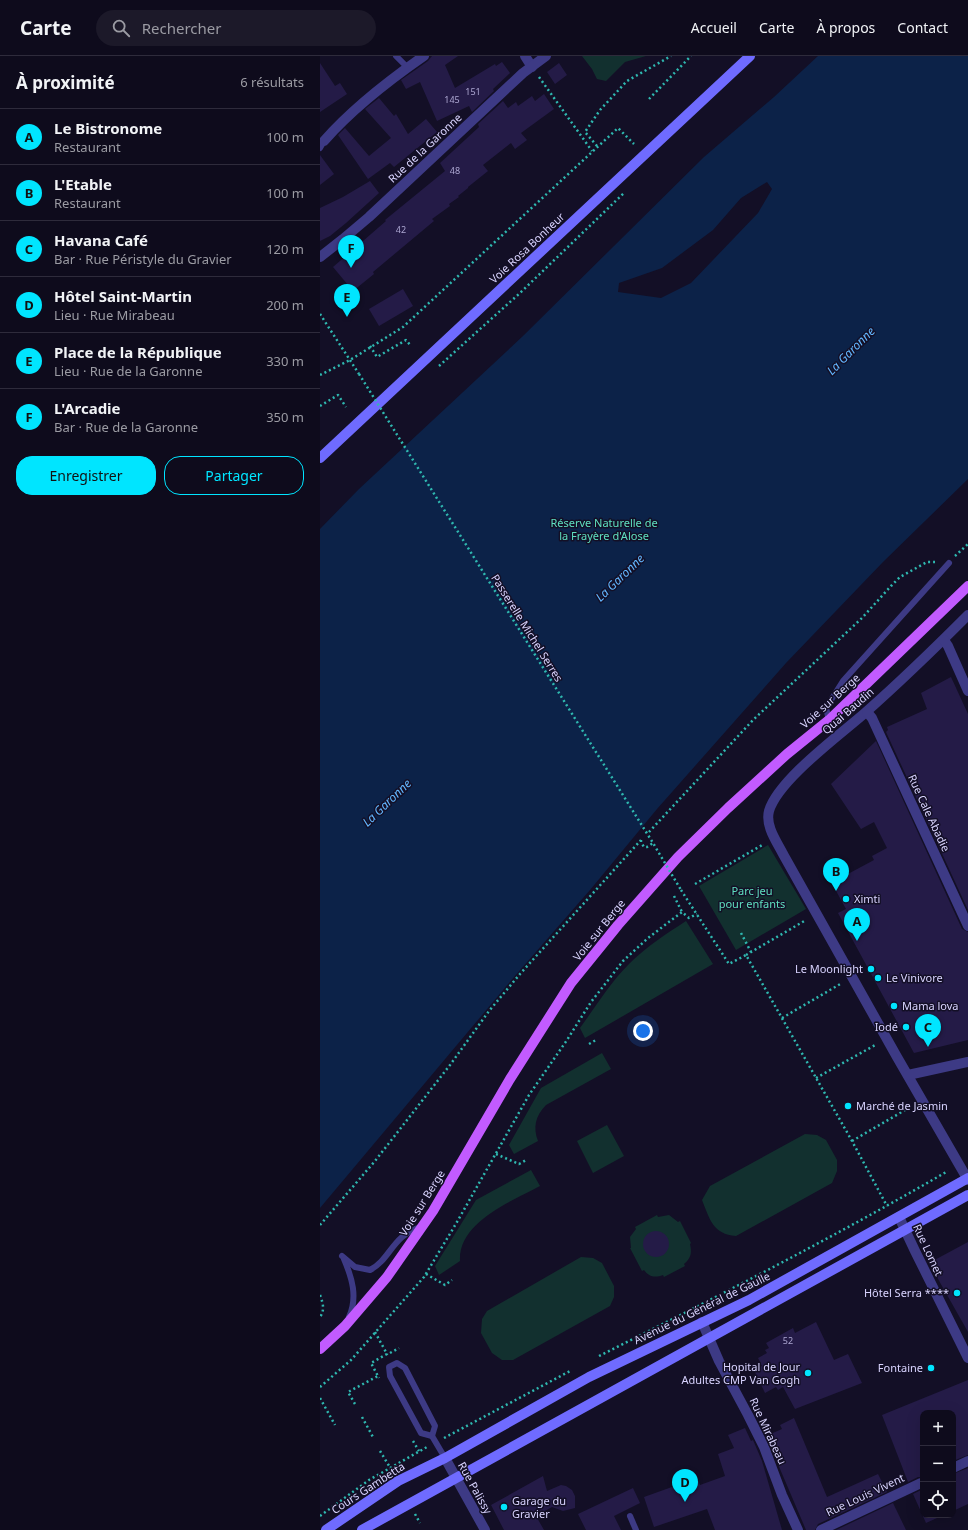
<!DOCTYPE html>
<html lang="fr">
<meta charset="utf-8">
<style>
body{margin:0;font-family:"Noto Sans",sans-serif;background:#1c1929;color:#f1f3f6}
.controls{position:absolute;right:12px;bottom:12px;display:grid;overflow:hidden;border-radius:8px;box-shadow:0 4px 16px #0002}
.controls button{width:36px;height:36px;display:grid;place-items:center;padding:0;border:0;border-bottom:1px solid #2e2b3b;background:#0e0b1c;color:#f1f3f6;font:20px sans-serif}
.you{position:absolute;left:323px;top:975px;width:14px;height:14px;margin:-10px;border:3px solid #fff;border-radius:50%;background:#1a73e8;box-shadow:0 0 0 6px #1a73e833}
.badge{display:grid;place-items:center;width:26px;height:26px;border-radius:50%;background:#00e5ff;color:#111;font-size:13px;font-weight:700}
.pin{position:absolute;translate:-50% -33px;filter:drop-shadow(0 1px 2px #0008)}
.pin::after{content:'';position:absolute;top:21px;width:14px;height:12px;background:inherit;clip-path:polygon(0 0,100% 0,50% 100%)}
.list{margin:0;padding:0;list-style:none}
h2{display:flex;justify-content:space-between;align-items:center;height:52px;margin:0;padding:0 16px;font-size:17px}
h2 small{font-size:13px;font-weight:400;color:#9b9ba3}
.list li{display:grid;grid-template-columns:26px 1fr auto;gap:12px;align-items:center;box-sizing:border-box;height:56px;padding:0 16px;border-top:1px solid #2e2b3b}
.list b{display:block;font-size:15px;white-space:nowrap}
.list p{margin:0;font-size:13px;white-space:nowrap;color:#9b9ba3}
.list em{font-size:13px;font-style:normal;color:#9b9ba3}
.actions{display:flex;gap:8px;padding:12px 16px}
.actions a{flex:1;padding:9px 0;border:1px solid #00e5ff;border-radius:16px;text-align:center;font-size:14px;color:#00e5ff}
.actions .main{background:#00e5ff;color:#111}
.icon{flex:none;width:22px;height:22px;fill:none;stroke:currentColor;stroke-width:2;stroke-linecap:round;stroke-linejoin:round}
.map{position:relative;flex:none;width:648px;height:1474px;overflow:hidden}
header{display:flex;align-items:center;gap:24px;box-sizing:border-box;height:56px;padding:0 20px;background:#0e0b1c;border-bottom:1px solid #2e2b3b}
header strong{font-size:19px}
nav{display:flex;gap:22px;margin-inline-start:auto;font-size:14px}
.search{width:280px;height:36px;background:#1c1929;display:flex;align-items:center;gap:10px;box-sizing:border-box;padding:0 14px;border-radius:22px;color:#9b9ba3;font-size:15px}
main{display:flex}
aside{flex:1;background:#0e0b1c}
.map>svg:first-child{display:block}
.green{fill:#12302f}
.water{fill:#0c2248;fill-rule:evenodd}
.building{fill:#241b47}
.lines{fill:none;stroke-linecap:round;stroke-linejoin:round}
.path{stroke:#2fb8b0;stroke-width:2.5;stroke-dasharray:2 3;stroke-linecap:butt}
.lane{stroke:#3d3a85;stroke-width:6}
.street{stroke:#3d3a85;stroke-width:10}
.secondary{stroke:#6f6bff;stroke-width:10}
.primary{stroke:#c25bff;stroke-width:10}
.path-bridge{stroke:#2fb8b0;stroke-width:2.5;stroke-dasharray:2 3;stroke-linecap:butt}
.poi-dot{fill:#00e5ff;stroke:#130f26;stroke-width:1.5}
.labels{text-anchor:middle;stroke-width:3;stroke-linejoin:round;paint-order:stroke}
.number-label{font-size:9px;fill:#aca6d1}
.street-label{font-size:11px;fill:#d9d4ff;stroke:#130f26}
.park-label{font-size:11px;fill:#5fe0c0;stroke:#130f26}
.poi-label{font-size:11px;fill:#d9d4ff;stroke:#130f26;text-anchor:start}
.water-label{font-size:12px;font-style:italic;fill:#62b6ff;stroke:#130f26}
</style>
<header>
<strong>Carte</strong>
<div class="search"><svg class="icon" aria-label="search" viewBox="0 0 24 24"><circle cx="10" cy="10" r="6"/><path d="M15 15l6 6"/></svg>Rechercher</div>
<nav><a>Accueil</a><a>Carte</a><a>À propos</a><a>Contact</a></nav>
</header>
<main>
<aside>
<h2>À proximité<small>6 résultats</small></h2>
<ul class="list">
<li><span class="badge">A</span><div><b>Le Bistronome</b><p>Restaurant</p></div><em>100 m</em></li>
<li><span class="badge">B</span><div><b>L'Etable</b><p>Restaurant</p></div><em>100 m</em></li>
<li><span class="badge">C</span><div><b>Havana Café</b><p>Bar · Rue Péristyle du Gravier</p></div><em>120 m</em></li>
<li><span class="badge">D</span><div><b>Hôtel Saint-Martin</b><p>Lieu · Rue Mirabeau</p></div><em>200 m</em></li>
<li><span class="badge">E</span><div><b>Place de la République</b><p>Lieu · Rue de la Garonne</p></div><em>330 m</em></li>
<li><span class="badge">F</span><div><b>L'Arcadie</b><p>Bar · Rue de la Garonne</p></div><em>350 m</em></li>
</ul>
<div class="actions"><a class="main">Enregistrer</a><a>Partager</a></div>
</aside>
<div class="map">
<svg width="648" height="1474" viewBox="0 0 648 1474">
<rect width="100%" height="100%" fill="#130f26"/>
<g class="green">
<path d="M 262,0 L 326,0 L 305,6 L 286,25 L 277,23 L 272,13 Z"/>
<path d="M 448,789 L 486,853 L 416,894 L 379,830 Z"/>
<path d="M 366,865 L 393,908 L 265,982 L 260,972 C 276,950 290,927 309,908 C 326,891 346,878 366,865 Z"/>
<path d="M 282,997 L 291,1013 L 226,1049 C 215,1060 213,1072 218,1085 L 194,1098 L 189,1089 L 221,1032 Z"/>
<path d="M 287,1069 L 304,1100 L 273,1117 L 257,1085 Z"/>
<path d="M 485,1078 L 497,1079 L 506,1084 L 517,1104 L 517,1115 L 512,1127 L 416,1180 C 393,1178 390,1164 382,1144 L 390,1130 Z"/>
<path d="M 211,1114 L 220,1130 C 192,1145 138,1166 140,1205 L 119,1219 L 115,1210 L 156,1144 Z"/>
<path d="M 337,1159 L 338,1161 L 349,1159 L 358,1166 L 360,1165 L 371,1187 L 370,1188 C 372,1197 371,1202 364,1208 L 365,1210 L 344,1221 L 343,1219 C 335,1222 329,1221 324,1214 L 322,1215 L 310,1192 L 311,1192 L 310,1181 L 316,1173 L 315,1171 Z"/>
<path d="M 261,1201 L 273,1202 L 282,1207 L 294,1230 L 294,1241 L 290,1250 L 193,1304 L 182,1304 L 172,1297 L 161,1277 L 162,1263 L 167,1255 Z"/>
</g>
<path class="water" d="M 498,0 L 648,0 L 648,423 L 563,506 L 466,607 L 337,753 L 270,834 L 194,921 L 0,1152 L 0,473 L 39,433 L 203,280 L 384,101 L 454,41 ZM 447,126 L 452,133 L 438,157 L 371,227 L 341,242 L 298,236 L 299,227 L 342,212 L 393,174 L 421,142 Z"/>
<g class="building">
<path d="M 112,0 L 138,0 L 125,9 L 135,32 L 175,8 L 176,10 L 182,6 L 190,17 L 173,33 L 174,35 L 152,56 L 149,50 L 117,65 L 100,26 L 86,33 L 81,24 L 108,5 Z"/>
<path d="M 0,7 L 15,30 L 20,27 L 27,38 L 0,56 Z"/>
<path d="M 239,7 L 247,19 L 235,28 L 227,16 Z"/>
<path d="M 224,38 L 234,53 L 201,77 L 207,84 L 195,93 L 191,87 L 163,109 L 168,115 L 148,131 L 148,132 L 138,140 L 139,141 L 129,148 L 130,150 L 112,163 L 114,165 L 53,216 L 54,218 L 33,235 L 13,211 L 66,165 L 65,164 L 125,115 L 120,107 L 159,71 L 158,68 L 183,45 L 188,52 L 196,46 L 198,50 L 212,40 L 215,45 Z"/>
<path d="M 59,42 L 74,60 L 76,58 L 88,78 L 106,63 L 117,76 L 74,111 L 70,107 L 48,123 L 18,79 L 25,72 L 49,100 L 71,82 L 45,53 Z"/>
<path d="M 0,99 L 14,118 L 0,129 Z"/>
<path d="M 50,125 L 59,137 L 26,167 L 10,180 L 0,185 L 0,152 L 23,141 Z"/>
<path d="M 83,233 L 93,250 L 59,270 L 49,253 Z"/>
<path d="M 631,621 L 648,658 L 648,854 L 566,676 L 568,674 L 567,671 L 607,653 L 601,637 Z"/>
<path d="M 556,685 L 642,873 L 648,876 L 648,984 L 594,997 L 518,857 L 526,853 L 504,813 L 518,805 L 526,819 L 554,804 L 552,800 L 567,792 L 554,766 L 541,773 L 511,728 Z"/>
<circle cx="336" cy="1188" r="13"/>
<path d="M 648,1186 L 648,1276 L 609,1207 Z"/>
<path d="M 496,1266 L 514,1304 L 528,1298 L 542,1327 L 475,1353 L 463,1331 L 458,1334 L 456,1331 L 445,1337 L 434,1314 L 442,1310 L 438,1302 L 447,1297 L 445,1294 L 449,1292 L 446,1287 L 473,1272 L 475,1277 Z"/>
<path d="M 648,1324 L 648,1399 L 633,1405 L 633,1357 L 603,1357 L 603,1421 L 598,1421 L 588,1426 L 562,1359 Z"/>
<path d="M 474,1362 L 507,1441 L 558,1418 L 567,1436 L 498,1468 L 495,1474 L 486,1474 L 446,1380 L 462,1373 L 460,1369 Z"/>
<path d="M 425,1372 L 431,1385 L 433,1384 L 442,1405 L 462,1474 L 395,1474 L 387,1453 L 334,1471 L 324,1441 L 377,1422 L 380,1429 L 405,1420 L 398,1398 L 414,1392 L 408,1379 Z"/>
<path d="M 648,1412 L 648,1448 L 633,1455 L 633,1418 Z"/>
<path d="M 223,1420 L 227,1435 L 241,1429 L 246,1430 L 252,1434 L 255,1440 L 255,1452 L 243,1455 L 232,1451 L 216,1460 L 224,1474 L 184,1474 L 171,1449 Z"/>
<path d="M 313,1432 L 320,1447 L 294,1460 L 301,1474 L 266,1474 L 258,1458 Z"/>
<path d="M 603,1433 L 603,1459 L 615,1459 L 617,1462 L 606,1467 L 593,1438 Z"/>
<path d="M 573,1447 L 586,1474 L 516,1474 Z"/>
</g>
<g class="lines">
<g class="path">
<path d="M 219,21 L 272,95"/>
<path d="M 329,43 L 371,0"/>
<path d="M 277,90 L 265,76 L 280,54 L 307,25 L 351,0"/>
<path d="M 0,258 L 39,318"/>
<path d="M 50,290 L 57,301 L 86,284 L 91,290"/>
<path d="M 119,310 L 200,237 L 305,136"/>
<path d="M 0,319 L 30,304 L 83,271 L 298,72 L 314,88"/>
<path d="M 0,350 L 18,339 L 26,351"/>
<path d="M 635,500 L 648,488"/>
<path d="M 329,776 L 433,664 L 542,562 L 571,530 L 580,521 L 607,506 L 615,506"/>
<path d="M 321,784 L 321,786 L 324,791 L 327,791 L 333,787"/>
<path d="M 375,828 L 444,788"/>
<path d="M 361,834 L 409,908 L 426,899 L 532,1085 L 567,1150"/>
<path d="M 354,840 L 362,856"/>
<path d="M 421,877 L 431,896"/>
<path d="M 426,899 L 486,864"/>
<path d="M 462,962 L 522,927"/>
<path d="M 269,988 L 276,984"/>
<path d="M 496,1022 L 557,988"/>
<path d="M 532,1085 L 592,1050"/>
<path d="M 176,1098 L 199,1108 L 206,1104"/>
<path d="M 0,1169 L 55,1105 L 130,1009 L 169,955 L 200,918 L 321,784"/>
<path d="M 106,1218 L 125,1229 L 132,1224"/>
<path d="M 0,1239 C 3,1247 5,1254 0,1261"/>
<path d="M 55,1276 L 67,1298 L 51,1307 L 59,1322"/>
<path d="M 70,1297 L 79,1292"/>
<path d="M 279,1300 C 397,1241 514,1181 628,1115"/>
<path d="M 0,1331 L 31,1304 L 104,1221 L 137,1166 L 209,1039 L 247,984 L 271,946 L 303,905 L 328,882 L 362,856 L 369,862 L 377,858"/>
<path d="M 0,1342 L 15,1369"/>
<path d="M 35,1348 L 28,1336 L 58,1320"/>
<path d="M 42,1361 L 53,1381"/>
<path d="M 124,1382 L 252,1314"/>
<path d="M 93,1385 L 99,1395"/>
<path d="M 60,1395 L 71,1413"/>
<path d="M 95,1458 L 100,1467"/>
<path d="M 0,1460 L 49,1424 L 107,1391"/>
</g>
<g class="lane">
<path d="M 76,0 L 87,11"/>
<path d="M 0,92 L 4,85"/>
<path d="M 509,664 L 506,652 L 523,625 L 629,507"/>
<path d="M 22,1200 L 35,1211 L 50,1214 C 71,1203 72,1179 101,1171"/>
<path d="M 24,1203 C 32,1222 38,1241 29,1261"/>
<path d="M 77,1307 L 85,1312 L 115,1370 L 112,1380 L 101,1377 L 70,1320 L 69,1311 Z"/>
<path d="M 112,1380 L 125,1402"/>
<path d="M 310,1460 L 316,1474"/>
</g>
<g class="street">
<path d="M 205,0 L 212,11"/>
<path d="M 4,85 C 33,52 68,25 104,0"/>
<path d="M 0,201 L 23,183 L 49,161 L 203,17 L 226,0"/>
<path d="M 648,559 C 615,592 581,625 546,656 C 520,679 458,724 449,755 C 445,770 457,786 463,798 L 577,1001 L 648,1124"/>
<path d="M 624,584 L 628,590 L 648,635"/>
<path d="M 547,656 L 552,662 L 648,870"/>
<path d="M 588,1019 L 648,1006"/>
<path d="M 579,1161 L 595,1195 L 648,1302"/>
<path d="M 382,1266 L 399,1305 L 428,1359 L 444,1391 L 462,1439 L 478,1474"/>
<path d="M 125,1402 L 165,1474"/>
<path d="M 633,1412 L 648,1405"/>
<path d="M 501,1474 L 601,1427"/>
</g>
<g class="secondary">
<path d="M 0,402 L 430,0"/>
<path d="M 6,1474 L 78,1425 L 125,1402 L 269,1321 L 429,1244 L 648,1122"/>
<path d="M 42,1474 L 648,1139"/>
</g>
<path class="primary" d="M 0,1293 L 25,1270 L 67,1221 L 113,1155 L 190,1023 L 251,927 L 298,869 L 358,801 L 408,752 L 467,698 L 509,664 L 648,530"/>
<path class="path-bridge" d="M 39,318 L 333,787 L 361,834"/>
</g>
<g class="poi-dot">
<circle cx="526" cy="843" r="4"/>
<circle cx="551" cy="913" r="4"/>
<circle cx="558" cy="922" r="4"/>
<circle cx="574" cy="950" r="4"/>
<circle cx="586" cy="971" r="4"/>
<circle cx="528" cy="1050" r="4"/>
<circle cx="637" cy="1237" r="4"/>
<circle cx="611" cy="1312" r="4"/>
<circle cx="488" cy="1317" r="4"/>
<circle cx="184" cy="1451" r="4"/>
</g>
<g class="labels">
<g class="number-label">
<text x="153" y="39">151</text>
<text x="132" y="47">145</text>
<text x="135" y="118">48</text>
<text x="81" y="177">42</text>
<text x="468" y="1288">52</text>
</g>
<g class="street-label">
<text transform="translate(105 92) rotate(-43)" y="4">Rue de la Garonne</text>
<text transform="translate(207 192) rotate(-43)" y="4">Voie Rosa Bonheur</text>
<text transform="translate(207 572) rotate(58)" y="4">Passerelle Michel Serres</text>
<text transform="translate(510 645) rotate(-42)" y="4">Voie sur Berge</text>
<text transform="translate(528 655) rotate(-41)" y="4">Quai Baudin</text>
<text transform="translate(609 757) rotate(65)" y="4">Rue Cale Abadie</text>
<text transform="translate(279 874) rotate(-51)" y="4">Voie sur Berge</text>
<text transform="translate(102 1147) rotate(-58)" y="4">Voie sur Berge</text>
<text transform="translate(608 1194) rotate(65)" y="4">Rue Lomet</text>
<text transform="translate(382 1252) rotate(-26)" y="4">Avenue du Général de Gaulle</text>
<text transform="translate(448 1375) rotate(65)" y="4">Rue Mirabeau</text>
<text transform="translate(48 1432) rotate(-33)" y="4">Cours Gambetta</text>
<text transform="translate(155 1432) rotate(61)" y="4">Rue Palissy</text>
<text transform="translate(545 1439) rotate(-25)" y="4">Rue Louis Vivent</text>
</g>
<g class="park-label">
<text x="284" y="471">Réserve Naturelle de<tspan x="284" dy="13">la Frayère d'Alose</tspan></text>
<text x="432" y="839">Parc jeu<tspan x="432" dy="13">pour enfants</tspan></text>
</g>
<g class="poi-label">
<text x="534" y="847">Ximti</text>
<text x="543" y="917" text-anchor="end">Le Moonlight</text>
<text x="566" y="926">Le Vinivore</text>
<text x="582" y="954">Mama lova</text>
<text x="578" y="975" text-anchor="end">Iodé</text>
<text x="536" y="1054">Marché de Jasmin</text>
<text x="629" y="1241" text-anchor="end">Hôtel Serra ****</text>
<text x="480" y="1315" text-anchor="end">Hopital de Jour<tspan x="480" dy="13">Adultes CMP Van Gogh</tspan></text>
<text x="603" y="1316" text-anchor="end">Fontaine</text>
<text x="192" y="1449">Garage du<tspan x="192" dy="13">Gravier</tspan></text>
</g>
<g class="water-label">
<text transform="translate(531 295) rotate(-45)" y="4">La Garonne</text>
<text transform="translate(300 522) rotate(-44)" y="4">La Garonne</text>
<text transform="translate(67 747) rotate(-44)" y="4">La Garonne</text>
</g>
</g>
</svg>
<div class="controls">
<button>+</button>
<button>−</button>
<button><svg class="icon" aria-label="locate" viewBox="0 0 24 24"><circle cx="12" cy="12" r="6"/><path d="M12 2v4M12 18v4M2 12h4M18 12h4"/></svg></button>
</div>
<div class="you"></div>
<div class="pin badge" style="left:537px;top:885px">A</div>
<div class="pin badge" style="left:516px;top:835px">B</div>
<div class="pin badge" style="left:608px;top:991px">C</div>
<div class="pin badge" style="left:365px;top:1446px">D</div>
<div class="pin badge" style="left:27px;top:261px">E</div>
<div class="pin badge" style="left:31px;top:212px">F</div>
</div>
</main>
